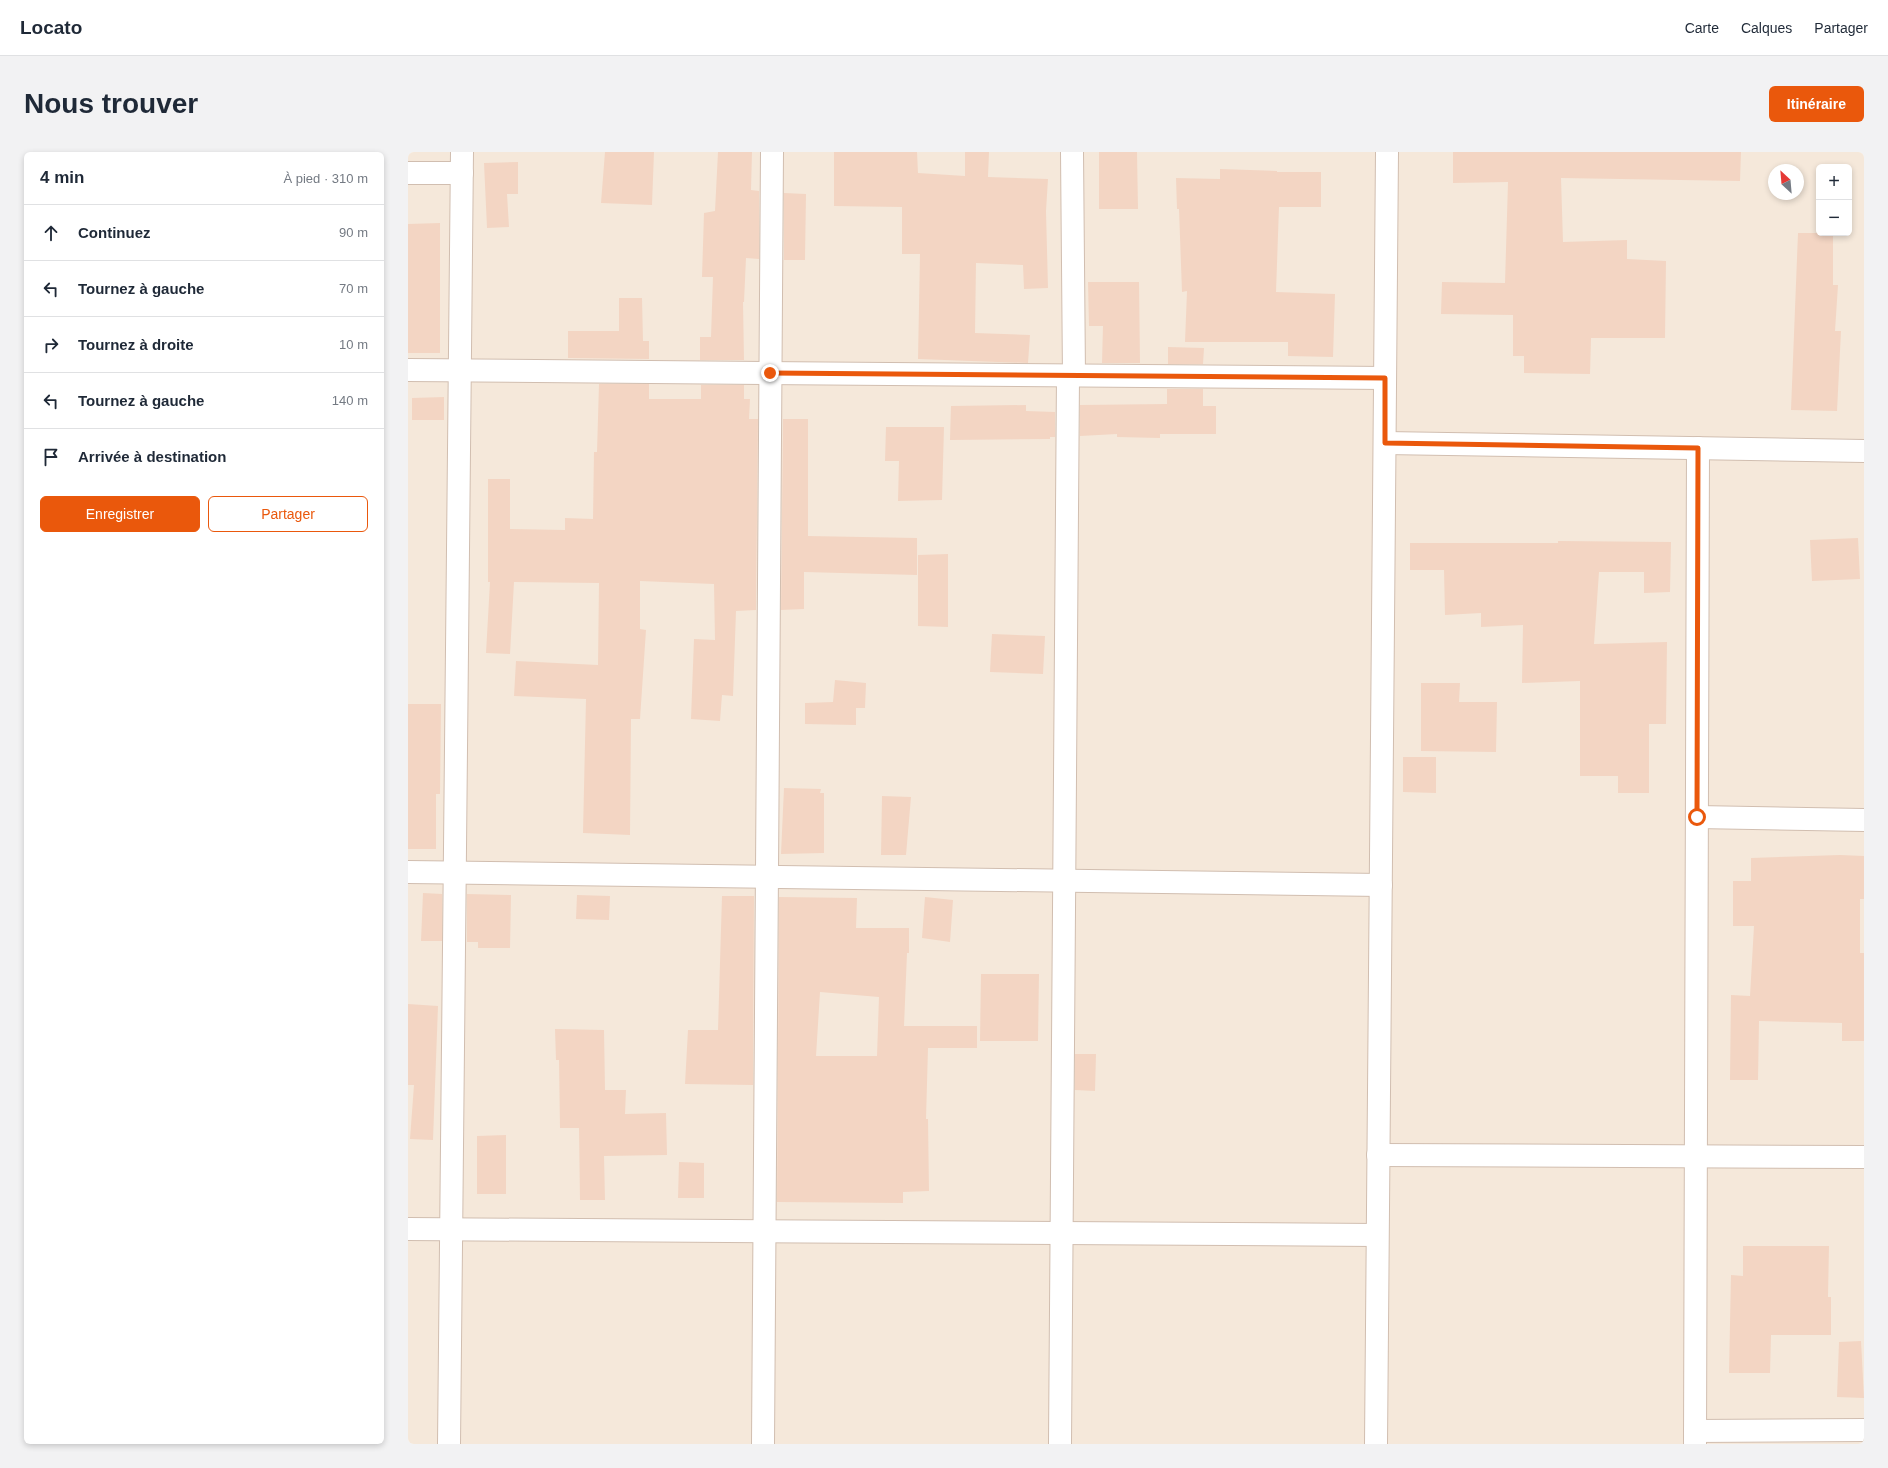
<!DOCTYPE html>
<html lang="fr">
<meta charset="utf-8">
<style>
body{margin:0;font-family:Arial,sans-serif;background:#f2f2f3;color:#1f2937}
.controls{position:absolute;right:12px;top:12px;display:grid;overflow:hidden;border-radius:6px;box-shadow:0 2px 6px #0003}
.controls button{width:36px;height:36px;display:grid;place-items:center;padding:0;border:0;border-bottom:1px solid #e0e1e3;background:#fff;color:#1f2937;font:20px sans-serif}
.compass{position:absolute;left:1360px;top:12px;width:36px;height:36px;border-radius:50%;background:#fff;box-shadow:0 2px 6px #0003;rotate:334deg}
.stop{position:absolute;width:12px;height:12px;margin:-9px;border:3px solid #ea580c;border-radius:50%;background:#fff}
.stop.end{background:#ea580c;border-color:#fff;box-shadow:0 1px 4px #0008}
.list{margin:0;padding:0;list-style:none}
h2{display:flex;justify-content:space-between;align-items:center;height:52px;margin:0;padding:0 16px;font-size:17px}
h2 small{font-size:13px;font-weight:400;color:#747a83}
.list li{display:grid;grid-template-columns:26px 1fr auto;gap:12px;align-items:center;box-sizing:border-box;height:56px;padding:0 16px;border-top:1px solid #e0e1e3}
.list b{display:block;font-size:15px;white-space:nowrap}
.list em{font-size:13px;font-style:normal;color:#747a83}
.actions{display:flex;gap:8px;padding:12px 16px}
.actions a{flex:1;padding:9px 0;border:1px solid #ea580c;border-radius:6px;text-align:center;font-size:14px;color:#ea580c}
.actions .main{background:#ea580c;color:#fff}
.icon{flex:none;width:22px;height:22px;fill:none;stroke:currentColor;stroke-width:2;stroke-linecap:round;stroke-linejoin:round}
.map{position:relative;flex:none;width:1456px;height:1292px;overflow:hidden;border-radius:6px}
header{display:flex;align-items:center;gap:24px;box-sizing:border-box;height:56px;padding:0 20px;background:#fff;border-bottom:1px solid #e0e1e3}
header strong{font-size:19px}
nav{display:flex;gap:22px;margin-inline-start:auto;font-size:14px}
.intro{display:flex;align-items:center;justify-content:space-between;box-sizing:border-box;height:96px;padding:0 24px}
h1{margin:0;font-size:28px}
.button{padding:10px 18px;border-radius:6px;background:#ea580c;color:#fff;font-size:14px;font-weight:700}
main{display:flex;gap:24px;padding:0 24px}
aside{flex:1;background:#fff;border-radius:6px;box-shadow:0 2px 6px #0003}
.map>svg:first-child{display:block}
.residential{fill:#f5e8da;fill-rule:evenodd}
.building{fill:#f3d5c3;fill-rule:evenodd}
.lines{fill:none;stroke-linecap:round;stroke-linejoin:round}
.minor-casing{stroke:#d1beb0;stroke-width:24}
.minor{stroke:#fff;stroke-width:22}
.route{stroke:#ea580c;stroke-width:5}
</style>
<header>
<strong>Locato</strong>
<nav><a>Carte</a><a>Calques</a><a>Partager</a></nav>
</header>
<div class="intro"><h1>Nous trouver</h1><a class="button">Itinéraire</a></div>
<main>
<aside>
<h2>4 min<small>À pied · 310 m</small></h2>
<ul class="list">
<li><svg class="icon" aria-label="ahead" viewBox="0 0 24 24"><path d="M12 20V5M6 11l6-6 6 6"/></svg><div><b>Continuez</b></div><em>90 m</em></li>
<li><svg class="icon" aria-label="left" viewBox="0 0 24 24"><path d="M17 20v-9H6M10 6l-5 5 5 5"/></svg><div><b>Tournez à gauche</b></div><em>70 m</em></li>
<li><svg class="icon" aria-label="right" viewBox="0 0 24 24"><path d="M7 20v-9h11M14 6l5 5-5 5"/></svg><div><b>Tournez à droite</b></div><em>10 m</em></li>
<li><svg class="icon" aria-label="left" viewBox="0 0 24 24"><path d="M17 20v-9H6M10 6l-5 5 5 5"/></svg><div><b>Tournez à gauche</b></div><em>140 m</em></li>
<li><svg class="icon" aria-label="arrive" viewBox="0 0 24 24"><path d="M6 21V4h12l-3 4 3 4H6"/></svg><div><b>Arrivée à destination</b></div></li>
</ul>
<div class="actions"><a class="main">Enregistrer</a><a>Partager</a></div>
</aside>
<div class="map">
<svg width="1456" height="1292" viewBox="0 0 1456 1292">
<rect width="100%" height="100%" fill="#fdf6ec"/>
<path class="residential" d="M 0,0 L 1456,0 L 1456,1292 L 0,1292 ZM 1411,15 L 1441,15 L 1441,81 L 1411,81 ZM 1366,18 L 1390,18 L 1390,42 L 1366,42 Z"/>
<g class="building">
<path d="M 197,0 L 246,0 L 244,53 L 193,51 Z"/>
<path d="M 310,0 L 344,0 L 343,38 L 351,39 L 351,107 L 338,106 L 336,150 L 335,150 L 336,208 L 292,208 L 292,185 L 303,185 L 305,125 L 294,125 L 296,61 L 307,59 Z"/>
<path d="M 426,0 L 509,0 L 510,21 L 557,24 L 557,0 L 581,0 L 580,25 L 640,27 L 638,59 L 640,136 L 616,137 L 615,113 L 568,111 L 567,181 L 622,183 L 620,211 L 510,207 L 512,102 L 494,102 L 494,55 L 426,54 Z"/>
<path d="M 691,0 L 729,0 L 730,57 L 691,57 Z"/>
<path d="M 1045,0 L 1333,0 L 1332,29 L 1153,26 L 1155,90 L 1219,88 L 1219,107 L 1258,109 L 1257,186 L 1183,186 L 1182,222 L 1116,221 L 1116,204 L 1105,204 L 1105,163 L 1033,162 L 1034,130 L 1097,131 L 1100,30 L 1045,31 Z"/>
<path d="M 110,10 L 110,42 L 99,42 L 101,75 L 79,76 L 76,11 Z"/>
<path d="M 812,17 L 869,19 L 869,20 L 913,20 L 913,55 L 871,55 L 868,140 L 927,142 L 925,205 L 880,204 L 880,190 L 777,190 L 779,139 L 774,140 L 771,57 L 769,57 L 768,26 L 812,27 Z"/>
<path d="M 376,41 L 398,42 L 397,108 L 376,108 Z"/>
<path d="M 32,71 L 32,201 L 0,201 L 0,72 Z"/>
<path d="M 1390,81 L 1425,81 L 1425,133 L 1430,133 L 1427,179 L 1433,179 L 1429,259 L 1383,258 Z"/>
<path d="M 680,130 L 731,130 L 732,211 L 694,211 L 695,174 L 681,174 Z"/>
<path d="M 211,146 L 234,146 L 235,189 L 241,189 L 241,207 L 160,206 L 160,179 L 211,179 Z"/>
<path d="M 760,195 L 796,196 L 795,212 L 760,212 Z"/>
<path d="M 191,232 L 241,232 L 241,247 L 293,247 L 293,233 L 336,233 L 336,247 L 342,247 L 341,267 L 350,267 L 348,458 L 328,459 L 325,544 L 314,543 L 312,569 L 283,567 L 286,487 L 307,488 L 306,432 L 232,429 L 232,477 L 238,478 L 232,567 L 223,567 L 222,683 L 175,681 L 178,547 L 106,544 L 108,509 L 190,513 L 191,431 L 106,430 L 102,502 L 78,501 L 82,430 L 80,430 L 80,327 L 102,327 L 102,377 L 157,378 L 157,366 L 185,367 L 186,300 L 189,300 Z"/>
<path d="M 759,237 L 795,237 L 795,254 L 808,254 L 808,282 L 752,282 L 752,286 L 709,285 L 709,282 L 672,284 L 672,253 L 759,252 Z"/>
<path d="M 36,245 L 36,268 L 4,268 L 4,246 Z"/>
<path d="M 618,253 L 618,259 L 647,260 L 647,285 L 642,285 L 642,287 L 542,288 L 543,254 Z"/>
<path d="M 375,267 L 400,267 L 400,384 L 509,386 L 509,423 L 396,420 L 396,457 L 373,458 Z"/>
<path d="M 478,275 L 536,275 L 534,348 L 490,349 L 491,309 L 477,309 Z"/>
<path d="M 1450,386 L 1452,427 L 1404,429 L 1402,388 Z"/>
<path d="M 1150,389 L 1263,390 L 1262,440 L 1236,441 L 1236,420 L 1191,420 L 1186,492 L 1259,490 L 1258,572 L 1241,572 L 1241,641 L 1210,641 L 1210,624 L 1172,624 L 1172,529 L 1114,531 L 1115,473 L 1073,475 L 1073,461 L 1037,463 L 1036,418 L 1002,418 L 1002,391 L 1150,391 Z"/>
<path d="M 540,402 L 540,475 L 510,474 L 510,403 Z"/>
<path d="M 584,482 L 637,484 L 635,522 L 582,520 Z"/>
<path d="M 427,528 L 458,531 L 457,556 L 448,556 L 448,573 L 397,572 L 397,551 L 425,550 Z"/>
<path d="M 1013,531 L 1052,531 L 1051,550 L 1089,550 L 1088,600 L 1013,599 Z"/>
<path d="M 0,552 L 33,552 L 32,642 L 28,642 L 28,697 L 0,697 Z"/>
<path d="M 995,605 L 1028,605 L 1028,641 L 995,640 Z"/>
<path d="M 376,636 L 413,637 L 412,641 L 416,641 L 416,701 L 373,702 Z"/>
<path d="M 474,644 L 503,645 L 498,703 L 473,703 Z"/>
<path d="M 1432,703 L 1456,704 L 1456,747 L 1452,747 L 1452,801 L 1456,801 L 1456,889 L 1434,889 L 1434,871 L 1351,869 L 1350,928 L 1322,928 L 1323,843 L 1342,844 L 1346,774 L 1325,774 L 1325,729 L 1343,729 L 1343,706 Z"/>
<path d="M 15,741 L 34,742 L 34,789 L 13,789 Z"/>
<path d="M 59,742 L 103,743 L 102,796 L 70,796 L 70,790 L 59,790 Z"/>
<path d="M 169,743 L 202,744 L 201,768 L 168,767 Z"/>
<path d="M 314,744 L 346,744 L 345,933 L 277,932 L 280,878 L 310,878 Z"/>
<path d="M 371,745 L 449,746 L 448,776 L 501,776 L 501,801 L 499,801 L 496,874 L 569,874 L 569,896 L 520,896 L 518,967 L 520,967 L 521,1039 L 495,1040 L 495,1051 L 369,1050 ZM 412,840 L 471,845 L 469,904 L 408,904 Z"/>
<path d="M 517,745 L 545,748 L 542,790 L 514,786 Z"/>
<path d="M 573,822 L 631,822 L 630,889 L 572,889 Z"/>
<path d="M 0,852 L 30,854 L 25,988 L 2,987 L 6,933 L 0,933 Z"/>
<path d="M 147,877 L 196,878 L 197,938 L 218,938 L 217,962 L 258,961 L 259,1003 L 196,1004 L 197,1048 L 172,1048 L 171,976 L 152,976 L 151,908 L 148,908 Z"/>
<path d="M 667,902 L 688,902 L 687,939 L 667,938 Z"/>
<path d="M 98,983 L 98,1042 L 69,1042 L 69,984 Z"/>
<path d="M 271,1010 L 296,1011 L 296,1046 L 270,1046 Z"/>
<path d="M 1335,1094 L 1421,1094 L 1420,1145 L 1423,1145 L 1423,1183 L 1363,1183 L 1362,1221 L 1321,1221 L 1323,1123 L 1335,1124 Z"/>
<path d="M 1453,1189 L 1456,1246 L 1429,1245 L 1431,1190 Z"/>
</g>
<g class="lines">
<g class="minor-casing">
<g id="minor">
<path d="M 664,0 L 666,224"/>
<path d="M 0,21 L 54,21"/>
<path d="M 0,218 L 977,226"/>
<path d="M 977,291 L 1456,299"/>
<path d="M 1289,665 L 1456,668"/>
<path d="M 0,720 L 973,733"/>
<path d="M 970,1003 L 1456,1005"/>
<path d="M 0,1077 L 969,1083"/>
<path d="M 1287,1279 L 1456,1278"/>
<path d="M 41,1292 L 54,0"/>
<path d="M 355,1292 L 364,0"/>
<path d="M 652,1292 L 660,224"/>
<path d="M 968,1292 L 979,0"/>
<path d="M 1287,1292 L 1290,296"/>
</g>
</g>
<use href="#minor" class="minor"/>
</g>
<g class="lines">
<path class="route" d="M 362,221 L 977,226 L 977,291 L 1290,296 L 1289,665"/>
</g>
</svg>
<div class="controls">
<button>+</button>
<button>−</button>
</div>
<svg class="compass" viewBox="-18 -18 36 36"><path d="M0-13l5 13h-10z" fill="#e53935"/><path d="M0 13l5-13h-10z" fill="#747a83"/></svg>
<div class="stop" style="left:1289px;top:665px"></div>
<div class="stop end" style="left:362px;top:221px"></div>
</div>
</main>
